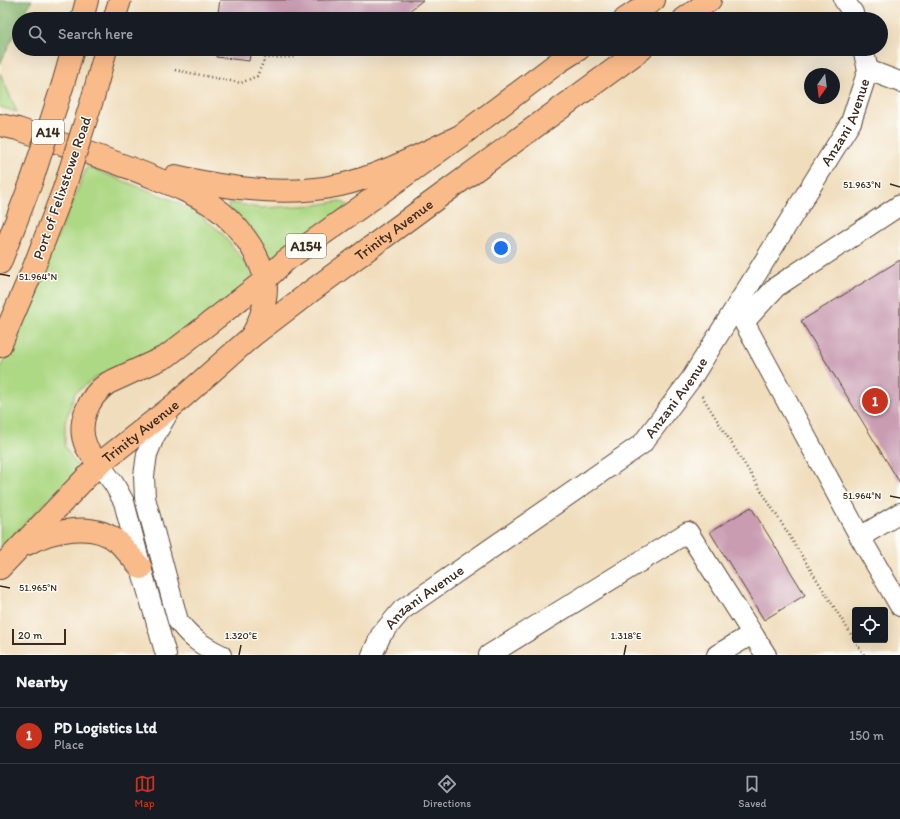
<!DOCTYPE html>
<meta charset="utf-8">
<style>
body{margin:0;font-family:Itim,sans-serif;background:#242831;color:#f1f3f6}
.controls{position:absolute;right:12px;bottom:12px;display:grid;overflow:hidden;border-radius:4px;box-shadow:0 4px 16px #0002}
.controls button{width:36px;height:36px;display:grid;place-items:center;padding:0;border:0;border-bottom:1px solid #363941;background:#171b24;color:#f1f3f6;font:20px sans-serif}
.compass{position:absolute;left:804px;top:68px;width:36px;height:36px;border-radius:50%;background:#171b24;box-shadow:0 4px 16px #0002;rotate:194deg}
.scale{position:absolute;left:12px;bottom:10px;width:54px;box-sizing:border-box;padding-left:4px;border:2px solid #3b2a1e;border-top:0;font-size:11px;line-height:14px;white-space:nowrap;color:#3b2a1e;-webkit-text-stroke:3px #fdfcf7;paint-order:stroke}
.you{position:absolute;left:501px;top:248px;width:14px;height:14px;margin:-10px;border:3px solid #fff;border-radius:50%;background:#1a73e8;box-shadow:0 0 0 6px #1a73e833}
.badge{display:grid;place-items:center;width:26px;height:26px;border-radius:50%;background:#c8321e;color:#fff;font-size:13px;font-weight:700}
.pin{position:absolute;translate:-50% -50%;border:2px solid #fff;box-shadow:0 1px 4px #0006}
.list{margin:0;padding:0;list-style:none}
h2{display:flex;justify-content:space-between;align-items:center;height:52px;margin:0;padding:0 16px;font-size:17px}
h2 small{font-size:13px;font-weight:400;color:#9ea1a6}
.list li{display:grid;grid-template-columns:26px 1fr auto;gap:12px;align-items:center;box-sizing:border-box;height:56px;padding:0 16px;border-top:1px solid #363941}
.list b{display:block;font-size:15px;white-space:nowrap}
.list p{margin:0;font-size:13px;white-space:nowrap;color:#9ea1a6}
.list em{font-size:13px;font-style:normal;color:#9ea1a6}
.icon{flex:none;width:22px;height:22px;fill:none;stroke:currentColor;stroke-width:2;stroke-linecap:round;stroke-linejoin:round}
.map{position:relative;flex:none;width:900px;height:655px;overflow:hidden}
.search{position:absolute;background:#171b24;box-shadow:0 4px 16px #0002;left:12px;right:12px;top:12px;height:44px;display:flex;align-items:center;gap:10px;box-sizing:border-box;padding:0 14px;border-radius:22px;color:#9ea1a6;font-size:15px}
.sheet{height:108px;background:#171b24}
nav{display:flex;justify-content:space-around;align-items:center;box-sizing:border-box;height:56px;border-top:1px solid #363941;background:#171b24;font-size:11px;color:#9ea1a6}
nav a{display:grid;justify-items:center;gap:2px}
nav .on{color:#c8321e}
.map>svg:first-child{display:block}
.green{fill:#add884;stroke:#748151}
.forest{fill:#8ab872;stroke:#627148}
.building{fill:#c99cb2}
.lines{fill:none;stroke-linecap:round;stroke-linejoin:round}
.minor-casing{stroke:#564536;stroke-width:22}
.major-casing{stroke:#564536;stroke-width:24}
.highway-casing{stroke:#564536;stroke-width:24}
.path{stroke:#564536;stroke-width:2.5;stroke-dasharray:1 3;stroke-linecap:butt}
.minor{stroke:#fff;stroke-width:20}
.major{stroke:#fabb8b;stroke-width:22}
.highway{stroke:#fabb8b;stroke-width:22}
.highway-bridge-casing{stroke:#564536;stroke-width:24;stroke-linecap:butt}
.highway-bridge{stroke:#fabb8b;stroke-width:22}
.ticks{fill:none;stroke:#3b2a1e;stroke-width:1.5}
.labels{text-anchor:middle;stroke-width:3;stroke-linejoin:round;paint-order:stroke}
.shield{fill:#fdfcf7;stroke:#75695f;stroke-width:1}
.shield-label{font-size:14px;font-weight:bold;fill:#3b2a1e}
.street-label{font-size:15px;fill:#3b2a1e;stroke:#fdfcf7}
.ticks-label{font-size:10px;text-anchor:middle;fill:#3b2a1e;stroke:#fdfcf7;stroke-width:3;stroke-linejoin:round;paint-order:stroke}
</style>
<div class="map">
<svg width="900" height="655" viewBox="0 0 900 655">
<rect width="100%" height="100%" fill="#fdfcf7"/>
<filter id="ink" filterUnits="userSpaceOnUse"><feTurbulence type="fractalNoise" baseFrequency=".025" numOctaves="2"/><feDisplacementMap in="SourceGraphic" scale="8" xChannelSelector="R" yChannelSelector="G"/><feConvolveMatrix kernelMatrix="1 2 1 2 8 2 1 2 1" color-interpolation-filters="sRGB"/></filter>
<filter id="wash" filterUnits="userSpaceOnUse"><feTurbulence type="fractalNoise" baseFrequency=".012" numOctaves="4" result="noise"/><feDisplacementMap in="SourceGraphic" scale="16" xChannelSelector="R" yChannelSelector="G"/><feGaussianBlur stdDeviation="0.9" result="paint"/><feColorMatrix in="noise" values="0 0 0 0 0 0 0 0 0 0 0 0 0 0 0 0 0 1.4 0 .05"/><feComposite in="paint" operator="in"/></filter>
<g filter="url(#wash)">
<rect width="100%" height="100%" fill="#f0ddbc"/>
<g class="green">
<path d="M 0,73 L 17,112 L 0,107 Z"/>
<path d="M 87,167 L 170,199 L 195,212 L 221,232 L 247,265 L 252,281 L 166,345 L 95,378 L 75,393 L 65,422 L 65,447 L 79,469 L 0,548 L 0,369 L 17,332 Z"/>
<path d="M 340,201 L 348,205 L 271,265 L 264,244 L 241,218 L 228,208 L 229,204 L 232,203 L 261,208 L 317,205 Z"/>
</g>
<path class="forest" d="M 0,0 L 32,0 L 22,19 L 19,19 L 19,25 L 0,64 Z"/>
<g id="blocks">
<g class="building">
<path d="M 220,0 L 423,0 L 408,12 L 395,19 L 217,19 Z"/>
<path d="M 216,49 L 251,49 L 249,61 L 216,57 Z"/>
<path d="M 900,260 L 900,483 L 801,321 Z"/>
<path d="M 751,507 L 805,595 L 764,620 L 710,532 Z"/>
</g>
</g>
</g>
<g filter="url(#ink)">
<use href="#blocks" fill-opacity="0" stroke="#564536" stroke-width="1"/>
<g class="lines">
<g class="minor-casing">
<g id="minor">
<path d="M 844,0 L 853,13 L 854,19"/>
<path d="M 868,70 L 900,82"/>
<path d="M 900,205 L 776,287 L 744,322 L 860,537 L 900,606"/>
<path d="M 169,411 L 154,437 L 147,454 L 144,476 L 145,498 L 178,621 C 191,638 201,645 221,655"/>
<path d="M 99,464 L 114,484 L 124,502 L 141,568 L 166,655"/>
<path d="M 860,537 L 900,513"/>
<path id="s1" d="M 372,655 L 381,635 L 402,610 L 642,444 L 691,379 L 851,122 L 868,70 L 863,49"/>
<path d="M 489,655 L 688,532 L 766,655"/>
<path d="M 717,655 L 752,634"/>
</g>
</g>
<g class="major-casing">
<g id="major">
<path d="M 625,19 L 654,0"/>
<path d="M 684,19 L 710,0"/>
<path id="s2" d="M 579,49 L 560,61 L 463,134 L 285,261 L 265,280 L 167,356 L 108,383 C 89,396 76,423 86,446 C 89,452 95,459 99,464 L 174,405 L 251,337 L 310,292 L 425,207 L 642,49"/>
</g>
</g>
<g class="highway-casing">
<g id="highway">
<path d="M 82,19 L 87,0"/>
<path d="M 114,19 L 120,0"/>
<path d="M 63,84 L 73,49"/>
<path d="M 94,94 L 106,49"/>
<path d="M 0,125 L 18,129 C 64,145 110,159 155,178 C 175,186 195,194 213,206 C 237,223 258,250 265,279 C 269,297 260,322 251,337"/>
<path d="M 175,176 C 228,189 286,197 340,185 C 380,176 421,154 458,137"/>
<path d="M 0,263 L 32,180"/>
<path d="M 0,346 L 34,267 L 64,189"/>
<path d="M 27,544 C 52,530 94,521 118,542 C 126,550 133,559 141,568"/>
<path d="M 0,568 L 99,464"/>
</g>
</g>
<g class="path">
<path d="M 175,70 L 241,83 L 257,76 L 265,58 L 295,57"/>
<path d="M 702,396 L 864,655"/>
</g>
<use href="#minor" class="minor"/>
<use href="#major" class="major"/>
<use href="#highway" class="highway"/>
<g class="highway-bridge-casing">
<g id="highway-bridge">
<path d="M 32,180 L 63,84"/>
<path d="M 64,189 L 94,94"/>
</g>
</g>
<use href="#highway-bridge" class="highway-bridge"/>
</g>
</g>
<path class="ticks" d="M 890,184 L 900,187M 0,274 L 10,276M 890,496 L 900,498M 0,586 L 10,588M 239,655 L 241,645M 624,655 L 626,645"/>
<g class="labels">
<g class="shield">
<rect x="32" y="120" width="32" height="24" rx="3"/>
<rect x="286" y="234" width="40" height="24" rx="3"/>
</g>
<g class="shield-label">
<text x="48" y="137">A14</text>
<text x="306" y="251">A154</text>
</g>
<g class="street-label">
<text dy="5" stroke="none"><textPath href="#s1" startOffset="728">Anzani Avenue</textPath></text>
<text transform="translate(62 188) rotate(-71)" y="5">Port of Felixstowe Road</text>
<text dy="5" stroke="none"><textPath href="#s2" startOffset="1050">Trinity Avenue</textPath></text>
<text dy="5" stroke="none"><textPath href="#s1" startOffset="404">Anzani Avenue</textPath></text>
<text dy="5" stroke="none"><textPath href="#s2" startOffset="726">Trinity Avenue</textPath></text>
<text dy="5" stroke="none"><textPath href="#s1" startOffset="80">Anzani Avenue</textPath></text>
</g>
</g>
<g class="ticks-label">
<text x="862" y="188">51.963°N</text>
<text x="38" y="280">51.964°N</text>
<text x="862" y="499">51.964°N</text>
<text x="38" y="591">51.965°N</text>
<text x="241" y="639">1.320°E</text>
<text x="626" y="639">1.318°E</text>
</g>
</svg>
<div class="controls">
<button><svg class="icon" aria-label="locate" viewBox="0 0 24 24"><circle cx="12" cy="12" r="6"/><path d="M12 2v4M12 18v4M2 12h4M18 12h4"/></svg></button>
</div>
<svg class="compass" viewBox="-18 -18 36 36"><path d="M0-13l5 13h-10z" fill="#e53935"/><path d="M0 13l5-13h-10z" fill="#9ea1a6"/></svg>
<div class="scale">20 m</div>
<div class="you"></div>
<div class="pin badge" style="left:875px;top:401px">1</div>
<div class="search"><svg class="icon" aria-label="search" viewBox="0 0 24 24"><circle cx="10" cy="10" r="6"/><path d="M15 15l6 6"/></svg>Search here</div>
</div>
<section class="sheet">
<h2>Nearby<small></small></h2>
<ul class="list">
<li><span class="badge">1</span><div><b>PD Logistics Ltd</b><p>Place</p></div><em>150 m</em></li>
</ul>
</section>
<nav>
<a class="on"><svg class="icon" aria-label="map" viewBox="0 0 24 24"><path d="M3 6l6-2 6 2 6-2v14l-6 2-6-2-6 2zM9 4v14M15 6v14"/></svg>Map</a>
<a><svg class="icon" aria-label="directions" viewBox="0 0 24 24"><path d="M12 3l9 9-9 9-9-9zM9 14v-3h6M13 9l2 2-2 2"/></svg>Directions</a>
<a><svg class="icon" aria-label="saved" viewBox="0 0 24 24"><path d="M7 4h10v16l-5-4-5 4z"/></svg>Saved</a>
</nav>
